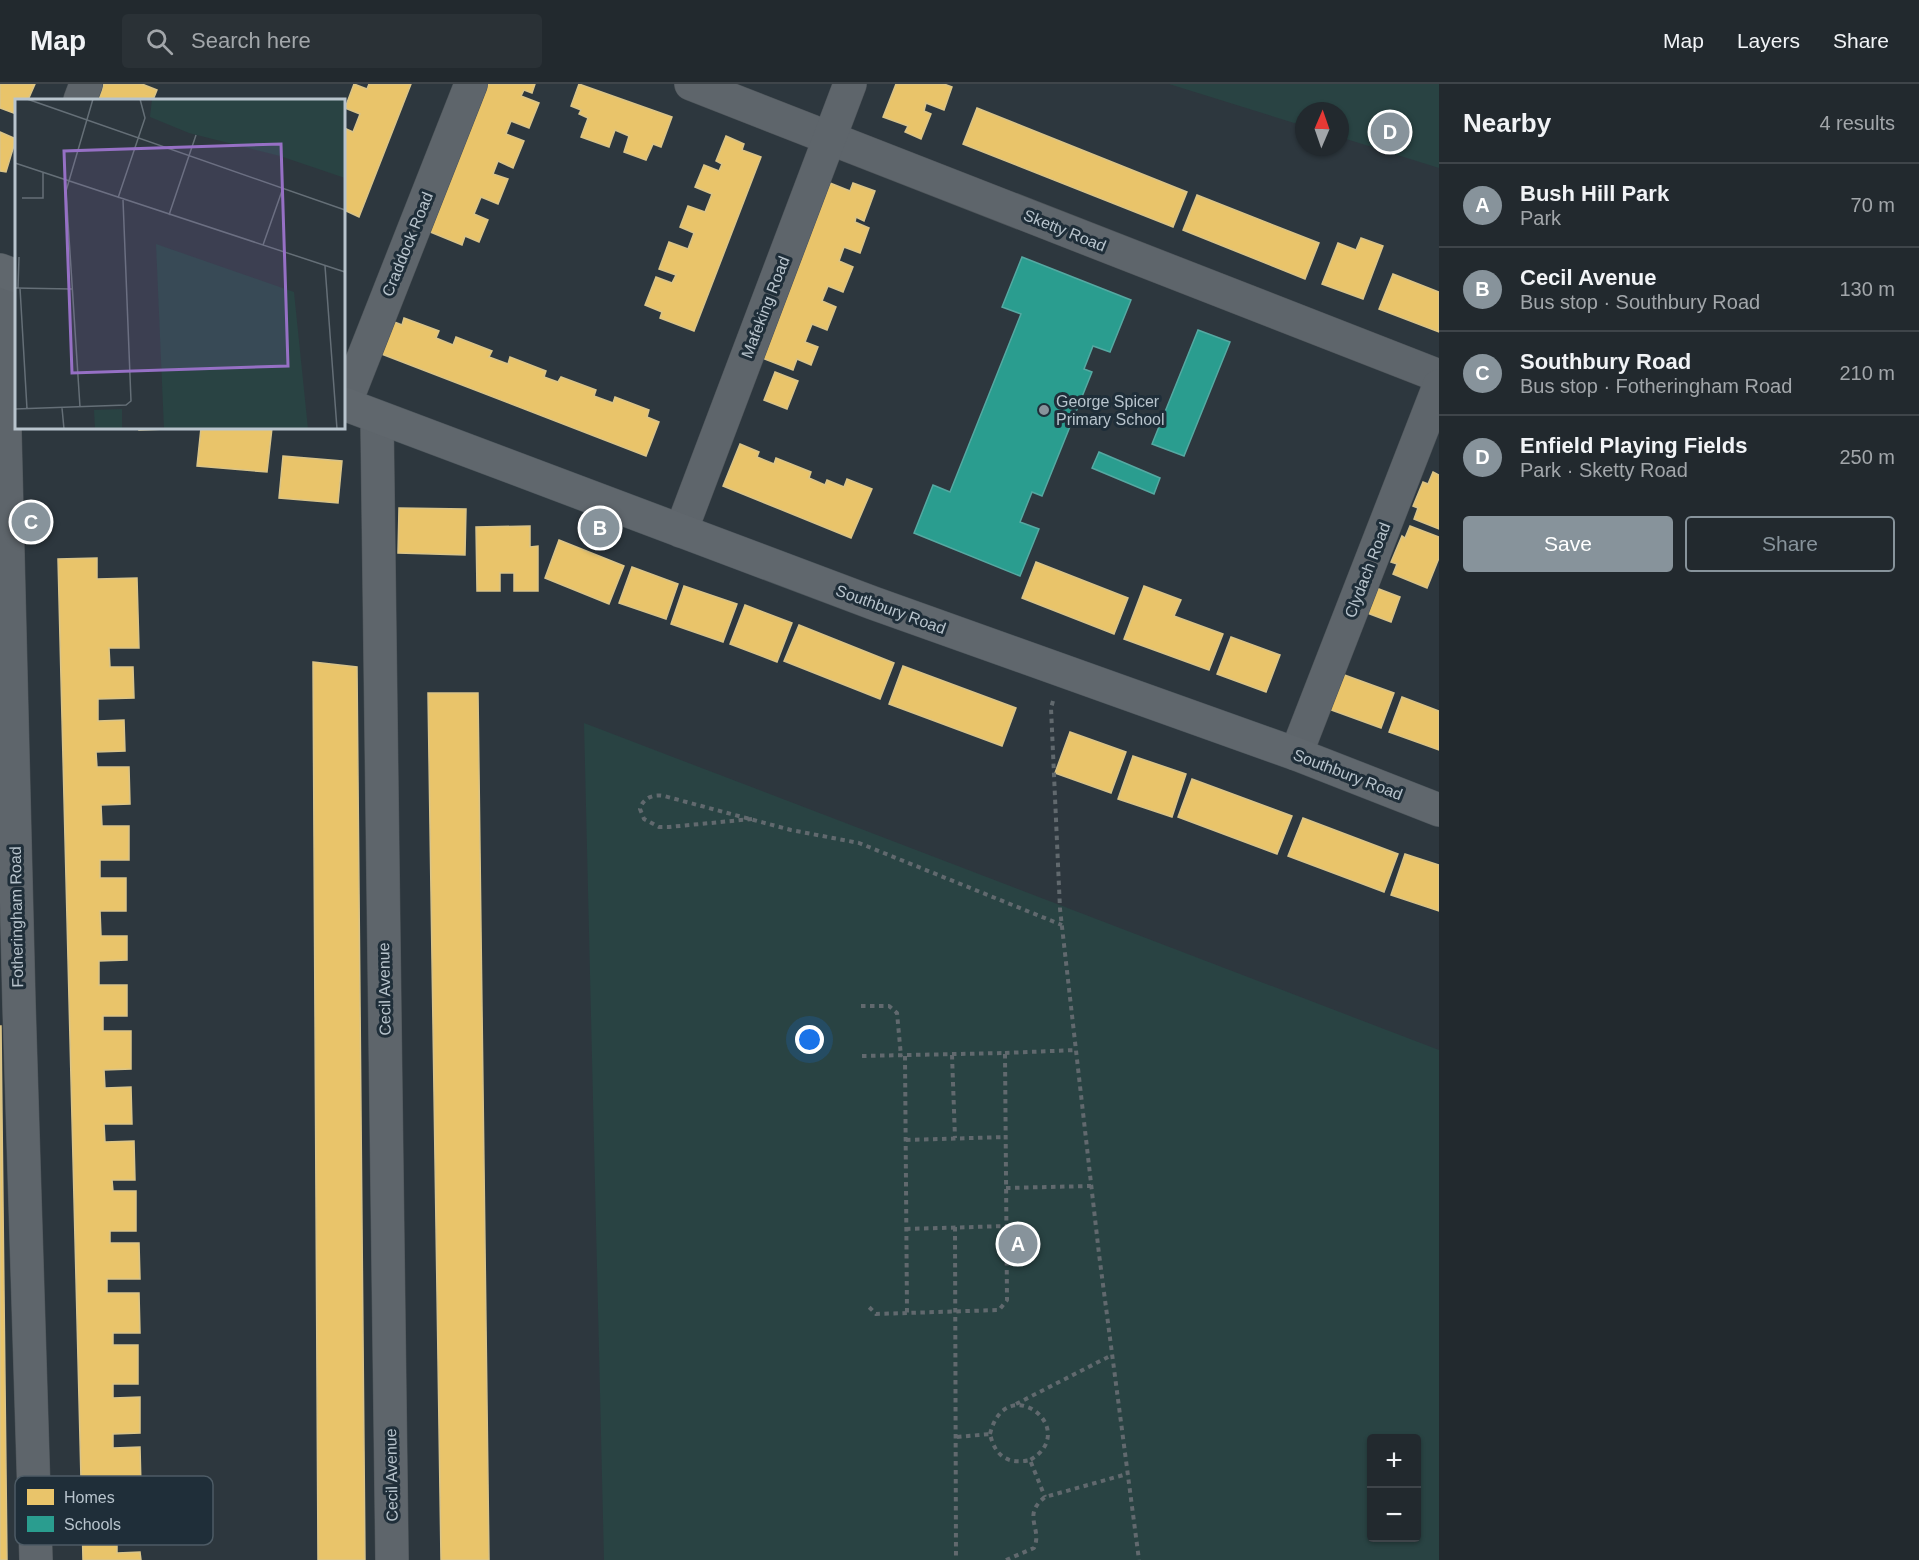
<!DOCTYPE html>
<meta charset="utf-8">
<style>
body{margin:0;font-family:Helvetica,sans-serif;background:#2a3136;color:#f1f3f6}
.controls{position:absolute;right:18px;bottom:18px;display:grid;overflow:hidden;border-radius:6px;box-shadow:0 2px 4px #0004}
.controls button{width:54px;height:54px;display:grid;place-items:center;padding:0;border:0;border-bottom:2px solid #3f454a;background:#22292e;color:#f1f3f6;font:30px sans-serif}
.compass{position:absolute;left:1295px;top:18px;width:54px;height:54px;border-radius:50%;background:#22292e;box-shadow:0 2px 4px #0004;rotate:2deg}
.you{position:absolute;left:810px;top:956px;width:21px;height:21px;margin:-15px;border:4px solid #fff;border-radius:50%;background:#1a73e8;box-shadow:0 0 0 9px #1a73e833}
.badge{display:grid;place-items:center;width:39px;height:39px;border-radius:50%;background:#87939b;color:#fff;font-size:20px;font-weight:700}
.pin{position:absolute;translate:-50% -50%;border:3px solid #fff;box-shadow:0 2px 6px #0006}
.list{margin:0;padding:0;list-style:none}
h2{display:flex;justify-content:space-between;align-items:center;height:78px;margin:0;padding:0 24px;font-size:26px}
h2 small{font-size:20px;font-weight:400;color:#a2a6aa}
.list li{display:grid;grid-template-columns:39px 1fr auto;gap:18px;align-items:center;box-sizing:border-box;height:84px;padding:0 24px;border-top:2px solid #3f454a}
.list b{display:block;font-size:22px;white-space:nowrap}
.list p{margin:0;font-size:20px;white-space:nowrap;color:#a2a6aa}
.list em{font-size:20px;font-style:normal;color:#a2a6aa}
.actions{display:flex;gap:12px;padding:18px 24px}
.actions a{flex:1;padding:14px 0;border:2px solid #87939b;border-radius:6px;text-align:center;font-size:21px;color:#87939b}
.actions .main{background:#87939b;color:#fff}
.icon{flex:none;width:33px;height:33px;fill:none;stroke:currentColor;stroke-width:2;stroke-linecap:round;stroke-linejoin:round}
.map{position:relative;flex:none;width:1439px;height:1476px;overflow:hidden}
header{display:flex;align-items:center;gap:36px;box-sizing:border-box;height:84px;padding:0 30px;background:#22292e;border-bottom:2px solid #3f454a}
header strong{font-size:28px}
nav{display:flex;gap:33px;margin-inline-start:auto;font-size:21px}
.search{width:420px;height:54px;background:#2a3136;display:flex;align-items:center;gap:15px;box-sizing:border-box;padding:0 21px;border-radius:6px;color:#a2a6aa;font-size:22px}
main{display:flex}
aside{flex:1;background:#22292e}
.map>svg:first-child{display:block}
.green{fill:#294343;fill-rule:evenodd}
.homes{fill:#e9c46a;stroke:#dac488;stroke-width:1.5}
.schools{fill:#2a9d8f;stroke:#55a9a2;stroke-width:1.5}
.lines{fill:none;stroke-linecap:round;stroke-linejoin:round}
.minor-casing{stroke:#4c5358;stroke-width:34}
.primary-casing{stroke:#4b545a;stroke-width:34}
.path{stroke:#61696e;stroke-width:4;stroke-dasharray:4.5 4.5;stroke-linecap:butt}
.minor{stroke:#5e656b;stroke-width:33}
.primary{stroke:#60676d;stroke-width:33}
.poi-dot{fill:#87939b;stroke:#1f2e39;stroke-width:2}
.labels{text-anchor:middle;stroke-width:6;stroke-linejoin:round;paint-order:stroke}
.street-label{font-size:16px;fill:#b8c4cd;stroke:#1f2e39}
.poi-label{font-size:16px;fill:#b8c4cd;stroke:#1f2e39;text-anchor:start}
.inset-road{fill:none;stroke:#656f77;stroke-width:1.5}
.view{fill:#9670c5;fill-opacity:0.15;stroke:#9670c5;stroke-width:3}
.inset-edge{fill:none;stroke:#b8c4cd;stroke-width:3}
.key{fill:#1f2e39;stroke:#4d5b65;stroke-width:1.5}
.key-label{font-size:16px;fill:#b8c4cd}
</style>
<header>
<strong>Map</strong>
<div class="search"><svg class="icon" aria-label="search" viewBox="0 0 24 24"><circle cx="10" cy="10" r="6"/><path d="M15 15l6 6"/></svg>Search here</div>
<nav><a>Map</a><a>Layers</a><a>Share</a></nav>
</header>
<main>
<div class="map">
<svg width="1439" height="1476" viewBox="0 0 1439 1476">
<rect width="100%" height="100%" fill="#2d373e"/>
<g class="green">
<path d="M 1169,0 L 1439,0 L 1439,84 L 1340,53 L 1340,27 L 1304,27 L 1304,42 Z"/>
<path d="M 584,639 L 1439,966 L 1439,1476 L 604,1476 ZM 1372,1354 L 1416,1354 L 1416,1454 L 1372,1454 Z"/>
</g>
<g class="homes">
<path d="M 0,0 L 35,0 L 28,16 L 16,16 L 16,30 L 0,24 Z"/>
<path d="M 104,0 L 142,0 L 157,6 L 153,16 L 98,16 Z"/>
<path d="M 354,0 L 367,5 L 369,0 L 411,0 L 359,133 L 344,126 L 344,44 L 353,48 L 360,30 L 345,24 Z"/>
<path d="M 488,0 L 535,0 L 532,9 L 524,6 L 521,12 L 539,19 L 529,44 L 511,37 L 506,50 L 524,57 L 513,84 L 498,77 L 493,90 L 508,95 L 498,120 L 481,113 L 474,130 L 488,136 L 479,158 L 465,152 L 462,161 L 428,147 Z"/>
<path d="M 579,0 L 672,33 L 661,63 L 653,60 L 646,76 L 624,68 L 629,52 L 615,46 L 609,63 L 581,53 L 588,34 L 579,30 L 581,26 L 571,22 Z"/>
<path d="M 896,0 L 944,0 L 952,3 L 944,26 L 926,19 L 924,27 L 931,30 L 921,55 L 905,48 L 908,42 L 883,33 Z"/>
<path d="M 977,24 L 1187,108 L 1173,143 L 963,60 Z"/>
<path d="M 0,48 L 16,55 L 6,88 L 0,87 Z"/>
<path d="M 726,52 L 744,60 L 742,66 L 761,73 L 694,247 L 660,234 L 662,228 L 645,221 L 656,193 L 672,199 L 676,191 L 659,185 L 669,158 L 688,165 L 694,149 L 680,143 L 688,122 L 705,128 L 712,110 L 695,103 L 704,81 L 719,87 L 722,80 L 716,77 Z"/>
<path d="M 830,99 L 850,107 L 853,99 L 875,107 L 864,137 L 856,133 L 855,138 L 869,144 L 860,169 L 844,163 L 839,177 L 853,183 L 843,208 L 828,202 L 822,217 L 836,223 L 827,246 L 812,240 L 805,258 L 818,263 L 811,281 L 797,275 L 793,286 L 762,274 Z"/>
<path d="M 1197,111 L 1319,159 L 1305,195 L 1183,146 Z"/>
<path d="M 1361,154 L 1383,162 L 1363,215 L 1322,200 L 1338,159 L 1356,166 Z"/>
<path d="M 1393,190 L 1439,208 L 1439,248 L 1379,225 Z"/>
<path d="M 404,234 L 439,247 L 436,254 L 453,261 L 456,253 L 492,267 L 489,273 L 508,280 L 510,273 L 546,287 L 544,293 L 558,298 L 561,293 L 596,306 L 594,312 L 613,319 L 615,313 L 649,326 L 647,333 L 659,338 L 646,372 L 379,269 L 392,237 L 402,241 Z"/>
<path d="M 775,288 L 798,297 L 787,325 L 764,316 Z"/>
<path d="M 139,344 L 195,344 L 139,346 Z"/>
<path d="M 201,344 L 272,344 L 267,388 L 197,382 Z"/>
<path d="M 740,360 L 759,368 L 757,373 L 774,380 L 776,374 L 811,388 L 809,394 L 825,401 L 827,396 L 844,403 L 847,395 L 872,405 L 851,454 L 723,402 Z"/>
<path d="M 283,372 L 342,377 L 338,419 L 279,414 Z"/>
<path d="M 1433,388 L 1439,391 L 1439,445 L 1414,435 L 1418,424 L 1413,422 L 1423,398 L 1428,400 Z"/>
<path d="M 399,424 L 466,425 L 465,471 L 398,469 Z"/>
<path d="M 530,442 L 530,463 L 538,462 L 538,507 L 514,507 L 514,489 L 500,489 L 500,507 L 477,507 L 476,443 Z"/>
<path d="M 1410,442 L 1439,453 L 1439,474 L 1427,504 L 1393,490 L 1397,480 L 1391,478 L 1402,452 L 1405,454 Z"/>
<path d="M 559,456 L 624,482 L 609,520 L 545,494 Z"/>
<path d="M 97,474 L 97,495 L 137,494 L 139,564 L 109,564 L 110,583 L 133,583 L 134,614 L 98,615 L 98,637 L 124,636 L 125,667 L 96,668 L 97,683 L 129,683 L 130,720 L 101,721 L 102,742 L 129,742 L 129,776 L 100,776 L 100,794 L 126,794 L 126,827 L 100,827 L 101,852 L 127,852 L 127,876 L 99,877 L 99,901 L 127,901 L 127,932 L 103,932 L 103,947 L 131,947 L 131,985 L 104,986 L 105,1004 L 131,1003 L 132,1040 L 104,1040 L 105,1058 L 134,1057 L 135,1096 L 112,1096 L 113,1107 L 136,1107 L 136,1147 L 110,1147 L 110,1159 L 139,1159 L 140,1195 L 107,1195 L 107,1209 L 139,1209 L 140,1249 L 113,1249 L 113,1261 L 138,1261 L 138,1300 L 113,1300 L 113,1314 L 140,1313 L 140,1349 L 113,1350 L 113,1364 L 140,1363 L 141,1402 L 118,1402 L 119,1414 L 144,1413 L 145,1456 L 117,1457 L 117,1469 L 140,1468 L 141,1476 L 83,1476 L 58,475 Z"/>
<path d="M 1036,478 L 1128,514 L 1114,550 L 1022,514 Z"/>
<path d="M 632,483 L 678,500 L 666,535 L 619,519 Z"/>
<path d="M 684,502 L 737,520 L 723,558 L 671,540 Z"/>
<path d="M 1144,502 L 1181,516 L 1174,532 L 1223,550 L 1209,586 L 1124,555 Z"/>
<path d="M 1371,502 L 1400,513 L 1391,538 L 1362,527 Z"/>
<path d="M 745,521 L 792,539 L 777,578 L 730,560 Z"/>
<path d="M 799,541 L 894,579 L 880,615 L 784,577 Z"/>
<path d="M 1231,553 L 1280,571 L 1266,608 L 1217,590 Z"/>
<path d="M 313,578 L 357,583 L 365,1476 L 318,1476 Z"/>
<path d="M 903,582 L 1016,624 L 1002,662 L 889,620 Z"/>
<path d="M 1339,589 L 1394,609 L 1381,644 L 1326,624 Z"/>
<path d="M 428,609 L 478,609 L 489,1476 L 441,1476 Z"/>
<path d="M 1402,613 L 1439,627 L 1439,666 L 1389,648 Z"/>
<path d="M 1070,648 L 1126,668 L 1111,709 L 1055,689 Z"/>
<path d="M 1133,672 L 1186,690 L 1172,733 L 1118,715 Z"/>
<path d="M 1192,695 L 1292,732 L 1277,770 L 1178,733 Z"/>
<path d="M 1303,734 L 1398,770 L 1384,808 L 1288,772 Z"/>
<path d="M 1405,770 L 1439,781 L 1439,827 L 1391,811 Z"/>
<path d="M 0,942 L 1,942 L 7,1476 L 0,1476 Z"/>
</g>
<g class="schools">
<path d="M 1022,173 L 1131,216 L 1110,268 L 1093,262 L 1084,285 L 1092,288 L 1042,412 L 1032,408 L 1020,438 L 1039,445 L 1020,492 L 914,449 L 933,401 L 950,408 L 1021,230 L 1002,223 Z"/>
<path d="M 1198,246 L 1230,258 L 1184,372 L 1152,360 Z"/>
<path d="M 1099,368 L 1160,394 L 1154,410 L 1092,384 Z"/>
</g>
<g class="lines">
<g class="minor-casing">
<g id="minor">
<path d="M 691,0 L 1439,292"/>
<path d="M 80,16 L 86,0"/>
<path d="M 16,191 L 10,208 L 3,267 L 19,920 L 36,1476"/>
<path d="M 345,320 L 471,0"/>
<path d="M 377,334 L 392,1476"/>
<path d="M 681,447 L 850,0"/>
<path d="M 1296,670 L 1439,302"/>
</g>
</g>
<g class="primary-casing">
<g id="primary">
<path d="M 0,186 L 16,192"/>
<path d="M 344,320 L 873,519 L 1296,670 L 1439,726"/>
</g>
</g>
<g class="path">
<path d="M 1053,617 L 1051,624 L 1060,825 L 1099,1170 L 1139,1476"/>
<path d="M 752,735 L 669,743 L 659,743 L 644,735 L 640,725 C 643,714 653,710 664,712 L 791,746 L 859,759 L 1062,841"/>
<path d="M 861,922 L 889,922 L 897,929 L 901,972"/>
<path d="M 1005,969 L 1076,966"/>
<path d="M 952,971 L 955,1054"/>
<path d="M 862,972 L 1005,969 L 1007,1216 L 999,1226 L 876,1230 L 867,1221"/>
<path d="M 905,972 L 907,1229"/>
<path d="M 906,1056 L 1006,1053"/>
<path d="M 1006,1104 L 1091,1102"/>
<path d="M 955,1143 L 956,1476"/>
<path d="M 906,1145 L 1007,1142"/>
<path d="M 1016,1320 L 1112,1271"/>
<path d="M 990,1350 C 1006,1285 1082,1346 1030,1376"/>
<path d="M 957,1353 L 990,1350 C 995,1372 1008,1381 1030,1376 L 1045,1413"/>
<path d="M 1006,1476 L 1034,1464 C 1043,1444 1021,1432 1045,1413 L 1127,1390"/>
</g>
<use href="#minor" class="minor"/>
<use href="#primary" class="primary"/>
</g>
<circle class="poi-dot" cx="1044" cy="326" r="6"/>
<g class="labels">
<g class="street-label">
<text transform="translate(1065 146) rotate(22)" y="6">Sketty Road</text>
<text transform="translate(407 160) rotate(-68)" y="6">Craddock Road</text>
<text transform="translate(765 223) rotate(-69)" y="6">Mafeking Road</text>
<text transform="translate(1367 486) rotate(-69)" y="6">Clydach Road</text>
<text transform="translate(891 525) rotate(20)" y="6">Southbury Road</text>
<text transform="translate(1348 690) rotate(21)" y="6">Southbury Road</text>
<text transform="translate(16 833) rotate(-91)" y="6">Fotheringham Road</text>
<text transform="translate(384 905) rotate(-91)" y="6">Cecil Avenue</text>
<text transform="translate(391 1391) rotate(-91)" y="6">Cecil Avenue</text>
</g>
<g class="poi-label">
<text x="1056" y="323">George Spicer<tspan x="1056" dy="18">Primary School</tspan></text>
</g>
</g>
<g transform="translate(15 15)">
<rect width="330" height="330" fill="#2d373e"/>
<path d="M 137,0 L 330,0 L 330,79 L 265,57 L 174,34 L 135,18 ZM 141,145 L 279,193 L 293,330 L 149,330 ZM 107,310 L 107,330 L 80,330 L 79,311 Z" fill="#294343"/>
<path class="inset-road" d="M 12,0 L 330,111M 0,64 L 330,173M 7,99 L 28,99 L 28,73M 103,99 L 130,19 L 125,0M 154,116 L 181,36M 248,146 L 268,89M 310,167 L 322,330M 0,189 L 57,190M 3,189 L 4,158M 5,189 L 12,310M 65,308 L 51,92 L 78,0M 47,309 L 49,330M 0,310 L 111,306 L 116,302 L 108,101"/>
<path class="view" d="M 266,45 L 273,267 L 57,274 L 49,52 Z"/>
<rect width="330" height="330" class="inset-edge"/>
</g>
<rect x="15" y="1392" width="198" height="69" rx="9" class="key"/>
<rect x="27" y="1405" width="27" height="16" fill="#e9c46a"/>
<rect x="27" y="1432" width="27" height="16" fill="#2a9d8f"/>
<g class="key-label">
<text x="64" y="1419">Homes</text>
<text x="64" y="1446">Schools</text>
</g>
</svg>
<div class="controls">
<button>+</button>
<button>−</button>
</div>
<svg class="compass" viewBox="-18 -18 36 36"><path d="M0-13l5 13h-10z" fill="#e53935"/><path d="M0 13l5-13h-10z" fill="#a2a6aa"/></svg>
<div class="you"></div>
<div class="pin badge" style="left:1018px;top:1160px">A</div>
<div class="pin badge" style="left:600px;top:444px">B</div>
<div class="pin badge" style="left:31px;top:438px">C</div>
<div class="pin badge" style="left:1390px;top:48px">D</div>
</div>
<aside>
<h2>Nearby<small>4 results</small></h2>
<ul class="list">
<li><span class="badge">A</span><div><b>Bush Hill Park</b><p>Park</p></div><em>70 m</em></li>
<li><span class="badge">B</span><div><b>Cecil Avenue</b><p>Bus stop · Southbury Road</p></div><em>130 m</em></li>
<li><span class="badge">C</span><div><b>Southbury Road</b><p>Bus stop · Fotheringham Road</p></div><em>210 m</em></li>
<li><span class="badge">D</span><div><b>Enfield Playing Fields</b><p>Park · Sketty Road</p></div><em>250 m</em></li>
</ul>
<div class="actions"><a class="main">Save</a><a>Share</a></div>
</aside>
</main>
